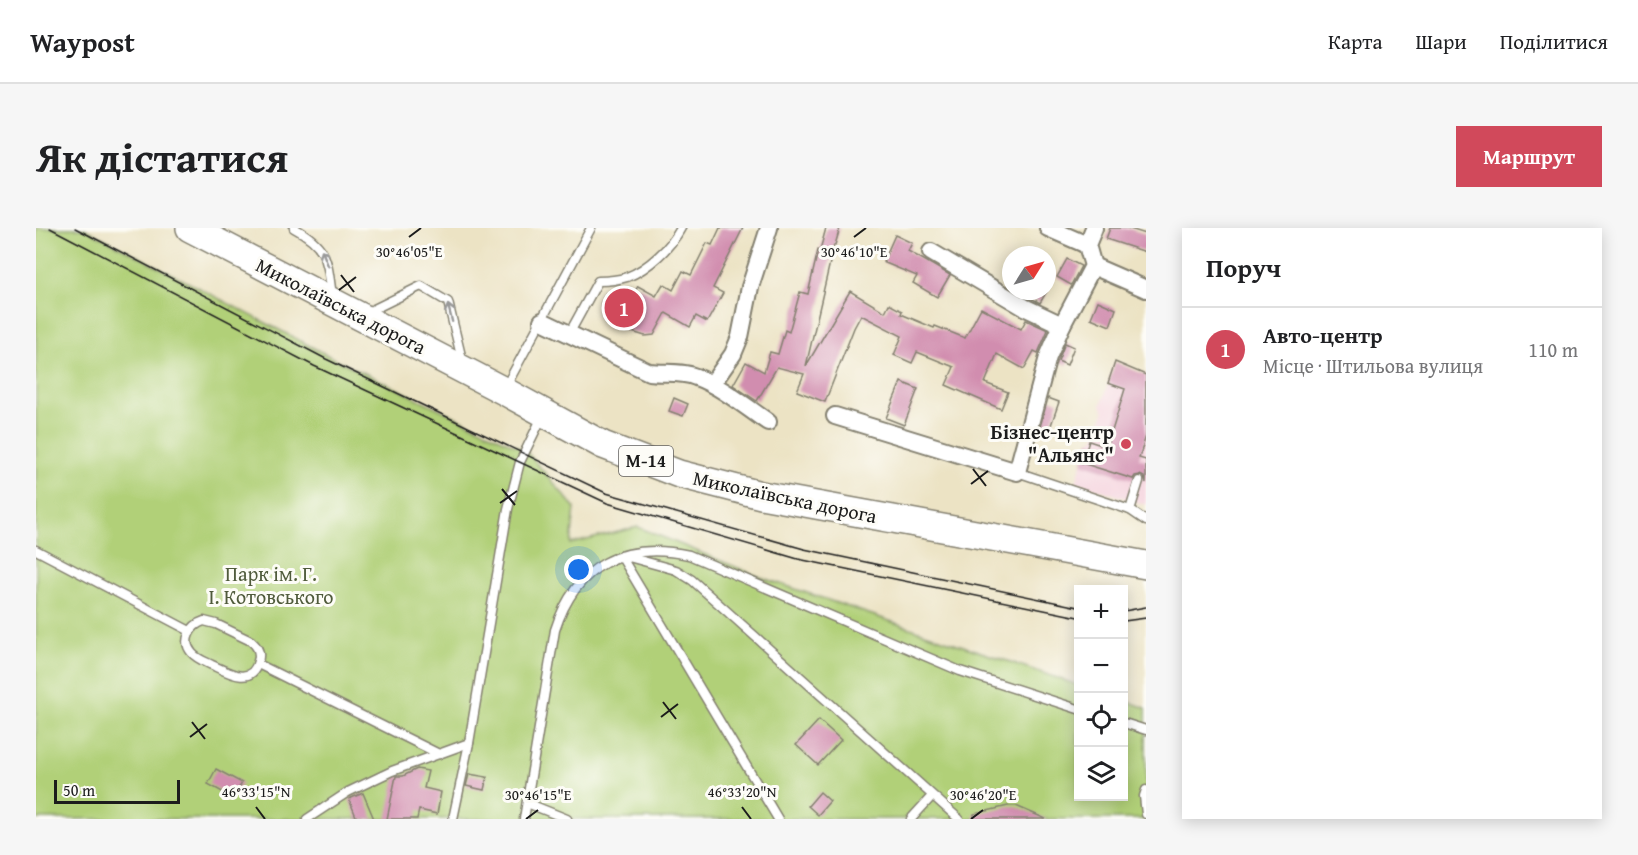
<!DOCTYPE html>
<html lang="uk">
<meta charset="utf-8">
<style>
body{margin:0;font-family:"Gentium Book Plus",serif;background:#f6f6f6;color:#202124}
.controls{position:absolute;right:18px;bottom:18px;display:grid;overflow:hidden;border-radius:0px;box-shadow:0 3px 15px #0003}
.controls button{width:54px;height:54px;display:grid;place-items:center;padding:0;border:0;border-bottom:2px solid #e0e0e0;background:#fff;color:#202124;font:30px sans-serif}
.compass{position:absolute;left:966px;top:18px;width:54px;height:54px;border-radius:50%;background:#fff;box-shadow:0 3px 15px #0003;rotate:53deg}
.scale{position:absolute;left:18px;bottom:15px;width:126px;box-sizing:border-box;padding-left:6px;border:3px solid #1c1c1c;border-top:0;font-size:16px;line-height:21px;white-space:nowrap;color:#1c1c1c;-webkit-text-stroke:4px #fdfcf7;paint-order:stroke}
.you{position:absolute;left:543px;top:342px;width:21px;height:21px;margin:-15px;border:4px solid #fff;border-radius:50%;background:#1a73e8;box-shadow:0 0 0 9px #1a73e833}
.badge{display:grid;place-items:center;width:39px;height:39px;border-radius:50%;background:#d1495b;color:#fff;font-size:20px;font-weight:700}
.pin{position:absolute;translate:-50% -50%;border:3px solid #fff;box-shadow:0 2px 6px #0006}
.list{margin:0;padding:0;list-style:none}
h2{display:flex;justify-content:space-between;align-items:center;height:78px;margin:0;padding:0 24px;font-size:26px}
h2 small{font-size:20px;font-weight:400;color:#757577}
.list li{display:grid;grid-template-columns:39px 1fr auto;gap:18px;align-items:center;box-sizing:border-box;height:84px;padding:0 24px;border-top:2px solid #e0e0e0}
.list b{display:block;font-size:22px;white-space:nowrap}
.list p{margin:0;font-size:20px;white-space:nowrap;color:#757577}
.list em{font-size:20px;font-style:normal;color:#757577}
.icon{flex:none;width:33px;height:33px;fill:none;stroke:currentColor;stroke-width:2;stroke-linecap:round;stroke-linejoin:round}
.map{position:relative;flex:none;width:1110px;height:591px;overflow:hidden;border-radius:0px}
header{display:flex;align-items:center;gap:36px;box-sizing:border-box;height:84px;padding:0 30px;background:#fff;border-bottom:2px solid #e0e0e0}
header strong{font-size:28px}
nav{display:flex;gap:33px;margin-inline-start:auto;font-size:21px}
.intro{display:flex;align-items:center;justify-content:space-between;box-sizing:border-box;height:144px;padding:0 36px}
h1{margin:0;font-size:42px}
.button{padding:15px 27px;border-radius:0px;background:#d1495b;color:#fff;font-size:21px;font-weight:700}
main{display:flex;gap:36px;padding:0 36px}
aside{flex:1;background:#fff;border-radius:0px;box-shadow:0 3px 15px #0003}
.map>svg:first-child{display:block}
.built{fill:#f4cfdc}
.park{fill:#b1d078;stroke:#66764a;stroke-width:1.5}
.building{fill:#d18daf}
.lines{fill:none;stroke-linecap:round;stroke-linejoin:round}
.service-casing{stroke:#848070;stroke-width:11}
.minor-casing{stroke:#848070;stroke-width:20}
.primary-casing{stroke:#848070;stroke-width:30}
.service{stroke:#fff;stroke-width:8}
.minor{stroke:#fff;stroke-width:16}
.primary{stroke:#fff;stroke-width:27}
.tram{stroke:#1c1c1c;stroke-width:1.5}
.oneway{stroke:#999}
.ticks{fill:none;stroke:#1c1c1c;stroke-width:2}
.poi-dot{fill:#d1495b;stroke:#fdfcf7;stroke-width:2}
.labels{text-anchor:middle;stroke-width:6;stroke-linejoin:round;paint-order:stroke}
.shield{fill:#fdfcf7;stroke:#605f5e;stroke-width:1.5}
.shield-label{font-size:18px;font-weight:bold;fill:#1c1c1c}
.street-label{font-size:20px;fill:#1c1c1c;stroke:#fdfcf7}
.poi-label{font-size:20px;font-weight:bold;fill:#1c1c1c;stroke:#fdfcf7;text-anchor:end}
.park-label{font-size:20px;fill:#505b3c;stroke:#fdfcf7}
.ticks-label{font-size:15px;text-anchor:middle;fill:#1c1c1c;stroke:#fdfcf7;stroke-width:6;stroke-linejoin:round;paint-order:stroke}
</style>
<header>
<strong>Waypost</strong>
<nav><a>Карта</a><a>Шари</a><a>Поділитися</a></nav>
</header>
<div class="intro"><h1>Як дістатися</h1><a class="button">Маршрут</a></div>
<main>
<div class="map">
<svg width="1110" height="591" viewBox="0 0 1110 591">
<rect width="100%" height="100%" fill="#fdfcf7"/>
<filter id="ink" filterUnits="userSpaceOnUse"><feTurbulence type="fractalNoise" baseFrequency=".0167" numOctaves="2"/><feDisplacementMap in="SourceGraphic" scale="12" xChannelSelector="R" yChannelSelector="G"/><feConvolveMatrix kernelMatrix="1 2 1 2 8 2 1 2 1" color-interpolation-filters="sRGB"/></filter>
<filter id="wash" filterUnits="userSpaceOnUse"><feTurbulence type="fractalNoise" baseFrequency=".008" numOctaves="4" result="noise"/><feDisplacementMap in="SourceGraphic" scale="24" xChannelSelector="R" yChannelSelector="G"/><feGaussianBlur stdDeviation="1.35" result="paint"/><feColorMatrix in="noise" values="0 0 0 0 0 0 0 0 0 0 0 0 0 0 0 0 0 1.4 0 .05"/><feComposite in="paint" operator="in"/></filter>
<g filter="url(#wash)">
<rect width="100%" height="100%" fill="#ece3c4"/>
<path class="built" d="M 1079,134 L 1110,147 L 1110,277 L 1040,254 L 1053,213 L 1059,210 L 1068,184 L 1065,177 Z"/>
<path class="park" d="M 0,0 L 48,0 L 291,127 L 489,222 L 539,280 L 535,316 L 602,299 L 724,349 L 1042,457 L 1042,568 L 1088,568 L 1088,472 L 1110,480 L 1110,591 L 0,591 Z"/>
<g id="blocks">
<g class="building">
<path d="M 684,0 L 707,0 L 677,60 L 687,65 L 671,94 L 660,88 L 654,99 L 630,85 L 618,107 L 609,108 L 593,103 L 581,97 L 568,84 L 565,75 L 570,65 L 596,69 L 602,58 L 620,68 L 627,56 L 637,62 L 647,43 L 655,47 L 671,15 L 676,17 Z"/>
<path d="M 790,0 L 804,0 L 799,17 L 798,17 L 770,138 L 814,63 L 849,84 L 853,76 L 866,83 L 865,86 L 898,100 L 899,98 L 929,110 L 945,80 L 985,101 L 990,92 L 1012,102 L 1002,125 L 998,123 L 988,141 L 961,126 L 949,155 L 972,164 L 965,181 L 910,157 L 918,139 L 881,124 L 876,135 L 858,127 L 866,108 L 825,87 L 818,100 L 789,174 L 761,163 L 768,146 L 741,139 L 721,173 L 697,157 L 710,134 L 728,144 L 734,124 L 742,126 L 749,102 L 753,104 L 764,64 L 772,66 L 782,22 L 784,22 Z"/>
<path d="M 1074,0 L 1091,0 L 1110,6 L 1110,24 L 1070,11 Z"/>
<path d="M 859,7 L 876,15 L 872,23 L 914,47 L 901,69 L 877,55 L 881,48 L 847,34 Z"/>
<path d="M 1031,31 L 1045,38 L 1035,57 L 1021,49 Z"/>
<path d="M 982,63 L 1011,63 L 1004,75 Z"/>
<path d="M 1062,73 L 1080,81 L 1074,98 L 1055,90 Z"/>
<path d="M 1029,115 L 1038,119 L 1031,137 L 1022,133 Z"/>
<path d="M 1079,134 L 1110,147 L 1110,208 L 1103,230 L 1110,232 L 1110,255 L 1108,249 L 1104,247 L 1099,248 L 1097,251 L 1046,235 L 1053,213 L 1071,219 L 1089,161 L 1072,155 Z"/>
<path d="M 865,154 L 882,161 L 868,197 L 850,190 Z"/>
<path d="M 638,170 L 652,176 L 647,188 L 633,183 Z"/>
<path d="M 1012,170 L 1023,174 L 1013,203 L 1004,199 Z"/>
<path d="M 783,492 L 805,512 L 782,537 L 760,517 Z"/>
<path d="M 180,541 L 206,555 L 197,570 L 172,556 Z"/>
<path d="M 381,541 L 392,543 L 388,560 L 405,564 L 401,586 L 383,582 L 381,591 L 351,591 L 360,548 L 367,548 Z"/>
<path d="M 433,546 L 451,549 L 448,562 L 430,558 Z"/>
<path d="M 784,564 L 794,573 L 782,587 L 772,578 Z"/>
<path d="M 327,565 L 338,591 L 321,591 L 313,571 Z"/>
<path d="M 972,578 L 980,578 L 1010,591 L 938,591 L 938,586 Z"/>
</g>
</g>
</g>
<g filter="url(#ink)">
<use href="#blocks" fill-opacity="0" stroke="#848070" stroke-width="1.5"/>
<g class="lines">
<g class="service-casing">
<g id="service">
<path d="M 258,0 C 292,18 291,32 296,68"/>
<path d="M 328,86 L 385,58 L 412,74 L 427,136"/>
<path d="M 533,106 L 562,53 C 572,53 582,52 591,49 C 612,41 635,19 645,0"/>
<path d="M 469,160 L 555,0"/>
<path d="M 981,244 L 1094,282 L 1110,293"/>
<path d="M 1094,282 L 1103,253"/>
<path d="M 0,322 L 154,403"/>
<path d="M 585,328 L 742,591"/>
<path d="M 589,328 L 640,342 L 656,352 L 923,591"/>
<path d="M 168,393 L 180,396 L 215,413 C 221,418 225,425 222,433 C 216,459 191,444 176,437 C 170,434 161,431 156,425 C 145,413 155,397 168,393 Z"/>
<path d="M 222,436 L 403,526"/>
<path d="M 1088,495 L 1110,502"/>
<path d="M 1110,562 L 1108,568 L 1110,586"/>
<path d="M 491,575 L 531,591"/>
<path d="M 271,591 L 312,564 L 356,543 L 433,515"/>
<path d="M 417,591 L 433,515 L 472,281 L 484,234 L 506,189"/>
<path d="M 488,591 L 519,402 C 540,337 587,313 653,327 L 924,443 L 1042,481"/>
<path d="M 875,591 L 896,568"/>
</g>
</g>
<g class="minor-casing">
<g id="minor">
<path d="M 1012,0 L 1051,17"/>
<path d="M 895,24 L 988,79 L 1026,97"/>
<path d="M 1057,38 L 1110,61"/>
<path d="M 506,93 L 613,144 C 629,146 645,143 660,149 C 685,158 710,179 732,194"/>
<path d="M 676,156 L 697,126 L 704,109 L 714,59 L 733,0"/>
<path d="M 799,188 L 981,244 L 1012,129 L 1026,97 L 1057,38 L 1051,17 L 1058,0"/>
</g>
</g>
<g class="primary-casing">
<path id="primary" d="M 154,0 L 468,163 L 567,217 L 643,246 L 725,267 L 1110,337"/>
</g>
<use href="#service" class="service"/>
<use href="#minor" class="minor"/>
<use href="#primary" class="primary"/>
<g class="tram">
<path d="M 14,0 L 278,138 L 571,275 L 762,331 L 1042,389"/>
<path d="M 39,0 L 290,131 L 570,265 L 768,321 L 1042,379"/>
<path d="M 1088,383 L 1110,379"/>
<path d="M 1088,393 L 1110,390"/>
</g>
</g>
<defs><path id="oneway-shaft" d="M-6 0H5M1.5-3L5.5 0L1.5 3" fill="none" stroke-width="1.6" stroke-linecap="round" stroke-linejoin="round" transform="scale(1.5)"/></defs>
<g class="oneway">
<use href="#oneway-shaft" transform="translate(289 30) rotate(-112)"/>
<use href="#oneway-shaft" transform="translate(414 85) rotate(-104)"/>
</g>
</g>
<path class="ticks" d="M 373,9 L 385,0M 818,9 L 830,0M 305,47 L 318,64M 303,62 L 320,49M 937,241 L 950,258M 935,256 L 952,243M 466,261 L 479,277M 464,275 L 481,263M 627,474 L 640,491M 625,489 L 642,476M 156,494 L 169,511M 154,509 L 171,496M 220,579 L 229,591M 706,579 L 715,591M 490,591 L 502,582M 935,591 L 947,582"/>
<circle class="poi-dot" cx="1090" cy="216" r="6"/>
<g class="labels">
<rect class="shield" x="583" y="218" width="54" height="30" rx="4.5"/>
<g class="shield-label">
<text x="610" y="239">М-14</text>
</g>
<g class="street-label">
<text transform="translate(305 78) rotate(27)" y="7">Миколаївська дорога</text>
<text transform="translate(749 269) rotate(12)" y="7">Миколаївська дорога</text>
</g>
<g class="poi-label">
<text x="1078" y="211">Бізнес-центр<tspan x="1078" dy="23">"Альянс"</tspan></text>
</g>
<g class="park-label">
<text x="235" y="353">Парк ім. Г.<tspan x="235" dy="23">І. Котовського</tspan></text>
</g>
</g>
<g class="ticks-label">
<text x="373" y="29">30°46'05"E</text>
<text x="818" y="29">30°46'10"E</text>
<text x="220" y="569">46°33'15"N</text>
<text x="706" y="569">46°33'20"N</text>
<text x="502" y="572">30°46'15"E</text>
<text x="947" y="572">30°46'20"E</text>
</g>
</svg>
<div class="controls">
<button>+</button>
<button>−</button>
<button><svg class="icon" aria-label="locate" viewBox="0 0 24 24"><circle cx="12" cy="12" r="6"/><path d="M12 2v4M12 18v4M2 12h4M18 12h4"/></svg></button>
<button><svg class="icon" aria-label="layers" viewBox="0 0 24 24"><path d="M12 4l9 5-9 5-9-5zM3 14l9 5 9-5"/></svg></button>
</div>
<svg class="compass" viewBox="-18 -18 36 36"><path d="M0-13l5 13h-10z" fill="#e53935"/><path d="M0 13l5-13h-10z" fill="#757577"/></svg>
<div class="scale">50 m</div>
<div class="you"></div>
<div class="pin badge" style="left:588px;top:80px">1</div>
</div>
<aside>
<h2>Поруч<small></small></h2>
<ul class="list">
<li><span class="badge">1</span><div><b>Авто-центр</b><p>Місце · Штильова вулиця</p></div><em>110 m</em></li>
</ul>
</aside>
</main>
